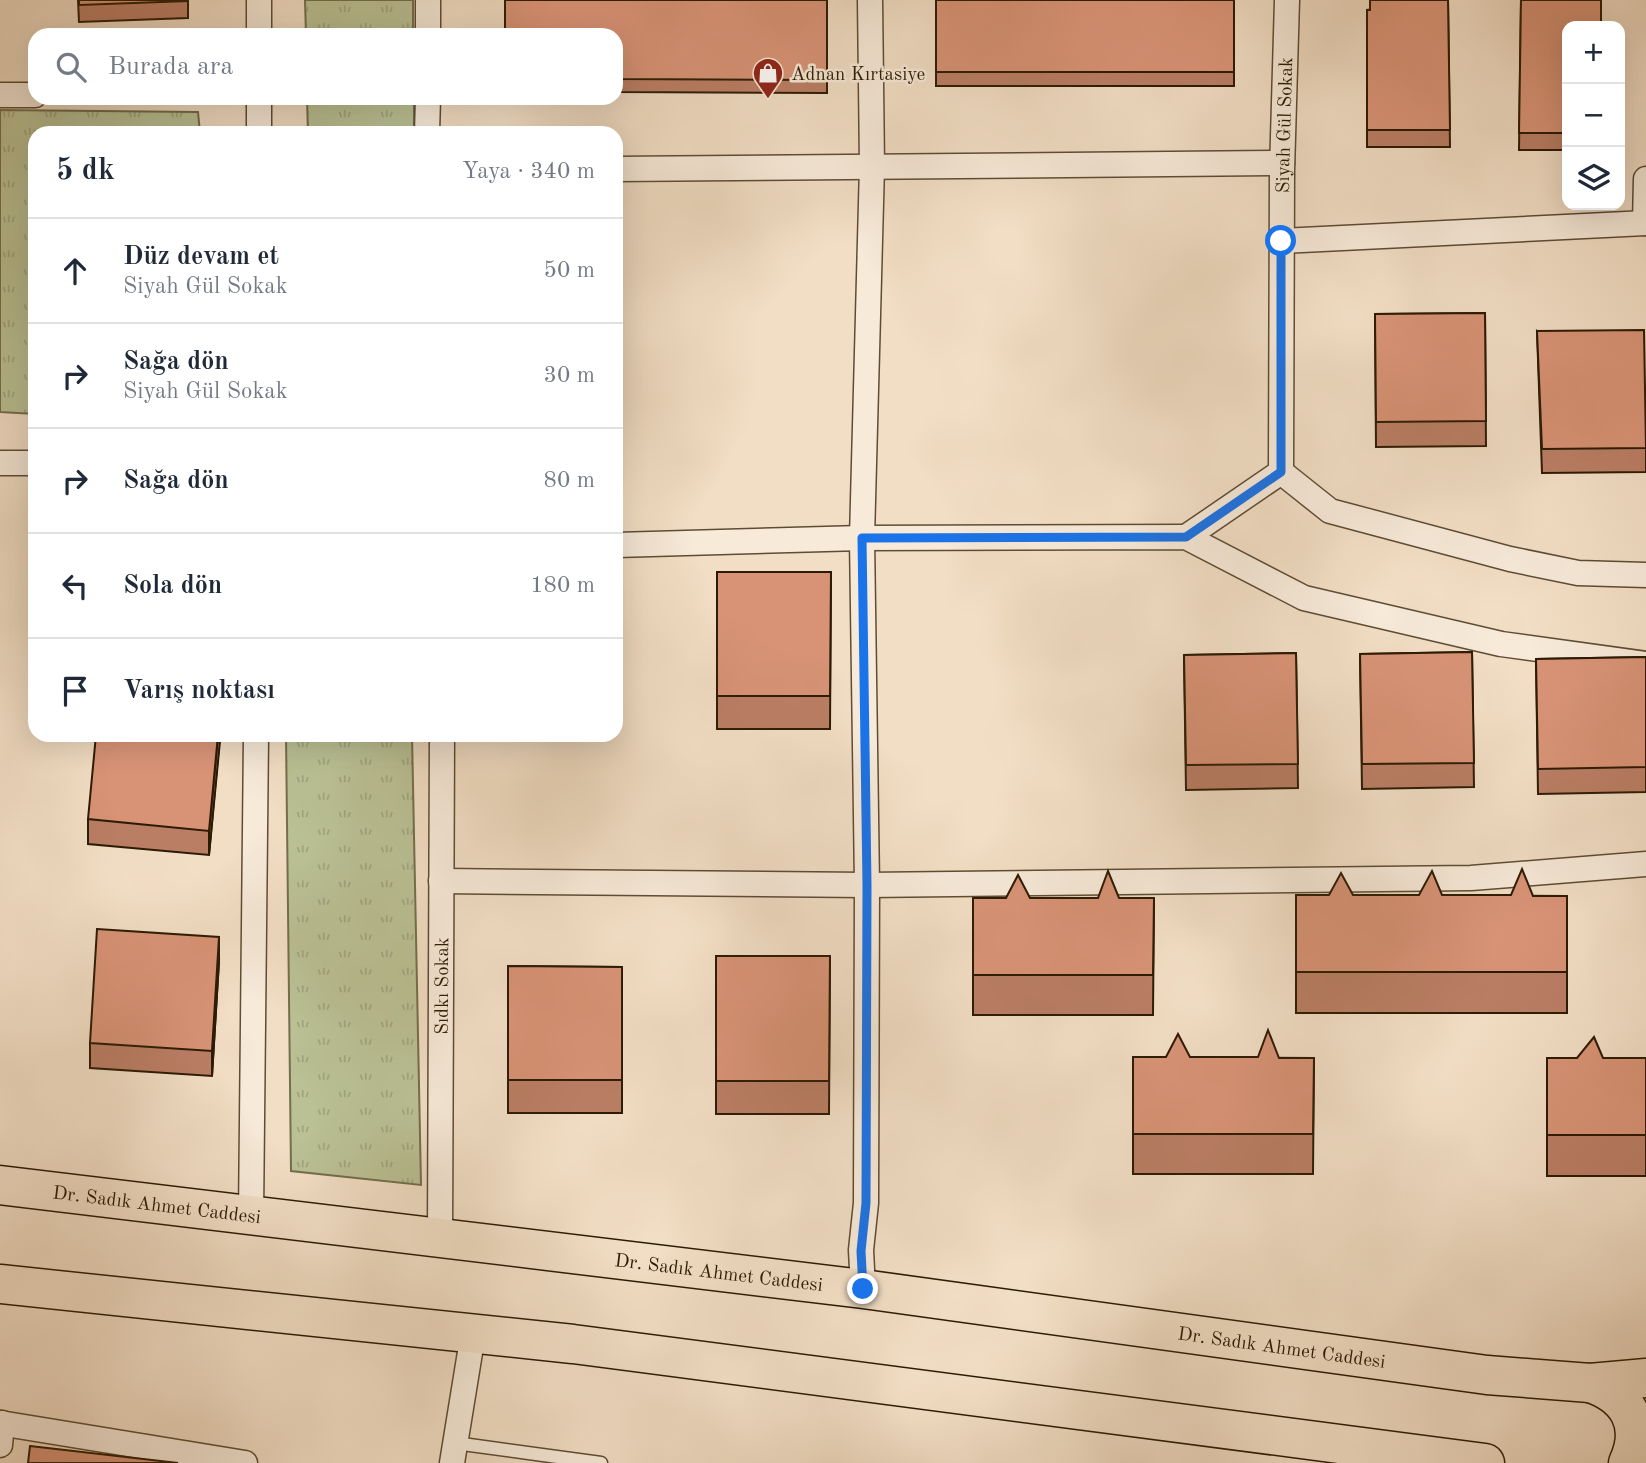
<!DOCTYPE html>
<html lang="tr">
<meta charset="utf-8">
<style>
body{margin:0;font-family:"Old Standard TT",serif;background:#f2f2f3;color:#1f2937}
.controls{position:absolute;right:21px;top:21px;display:grid;overflow:hidden;border-radius:14px;box-shadow:0 7px 28px #0002}
.controls button{width:63px;height:63px;display:grid;place-items:center;padding:0;border:0;border-bottom:2px solid #e0e1e3;background:#fff;color:#1f2937;font:35px sans-serif}
.stop{position:absolute;width:21px;height:21px;margin:-16px;border:5px solid #1a73e8;border-radius:50%;background:#fff}
.stop.end{background:#1a73e8;border-color:#fff;box-shadow:0 2px 7px #0008}
.list{margin:0;padding:0;list-style:none}
h2{display:flex;justify-content:space-between;align-items:center;height:91px;margin:0;padding:0 28px;font-size:30px}
h2 small{font-size:23px;font-weight:400;color:#747a83}
.list li{display:grid;grid-template-columns:46px 1fr auto;gap:21px;align-items:center;box-sizing:border-box;height:105px;padding:0 28px;border-top:2px solid #e0e1e3}
.list b{display:block;font-size:26px;white-space:nowrap}
.list p{margin:0;font-size:23px;white-space:nowrap;color:#747a83}
.list em{font-size:23px;font-style:normal;color:#747a83}
.icon{flex:none;width:38px;height:38px;fill:none;stroke:currentColor;stroke-width:2;stroke-linecap:round;stroke-linejoin:round}
.map{position:relative;flex:none;width:1646px;height:1463px;overflow:hidden}
.search{position:absolute;background:#fff;box-shadow:0 7px 28px #0002;left:28px;top:28px;width:595px;height:77px;display:flex;align-items:center;gap:18px;box-sizing:border-box;padding:0 24px;border-radius:21px;color:#747a83;font-size:26px}
.panel{position:absolute;background:#fff;box-shadow:0 7px 28px #0002;left:28px;top:126px;width:595px;height:616px;border-radius:21px}
.map>svg:first-child{display:block}
.park{fill:url(#park-tufts);stroke:#736e4c;stroke-width:2}
.lines{fill:none;stroke-linecap:round;stroke-linejoin:round}
.service-casing{stroke:#5e4c34;stroke-width:15}
.minor-casing{stroke:#5e4c34;stroke-width:27}
.primary-casing{stroke:#2c1b04;stroke-width:41}
.service{stroke:#f7ead9;stroke-width:12}
.minor{stroke:#f7ead9;stroke-width:24}
.primary{stroke:#f2dec5;stroke-width:38}
.wall{fill:#ba7e65;stroke:#2c1b04;stroke-width:2}
.shaded-wall{fill:#976753;stroke:#2c1b04;stroke-width:2}
.building{fill:#d89376;stroke:#2c1b04;stroke-width:2}
.route{stroke:#1a73e8;stroke-width:9}
.labels{text-anchor:middle;stroke-width:5;stroke-linejoin:round;paint-order:stroke}
.poi-label{font-size:19px;fill:#2c1b04;stroke:#f7ead9;text-anchor:start}
.street-label{font-size:19px;fill:#2c1b04;stroke:#f7ead9}
</style>
<div class="map">
<svg width="1646" height="1463" viewBox="0 0 1646 1463">
<defs>
<pattern id="park-tufts" width="24" height="20" patternUnits="userSpaceOnUse" patternTransform="scale(1.75)"><rect width="24" height="20" fill="#bac195"/><path d="M3 7l-1-3M5 7V3M7 7l1-3M15 17l-1-3M17 17v-4M19 17l1-3" fill="none" stroke="#a0a57f"/></pattern>
</defs>
<rect width="100%" height="100%" fill="#f2dec5"/>
<filter id="stains"><feTurbulence type="fractalNoise" baseFrequency=".00286" numOctaves="4"/><feColorMatrix values="0 0 0 0 .2 0 0 0 0 .09 0 0 0 0 .02 0 0 0 .5 -.17"/></filter>
<radialGradient id="worn" r=".72"><stop offset=".6" stop-color="#630" stop-opacity="0"/><stop offset="1" stop-color="#630" stop-opacity=".3"/></radialGradient>
<g class="park">
<path d="M 305,0 L 413,0 L 413,35 L 306,35 Z"/>
<path d="M 307,98 L 414,98 L 414,133 L 308,133 Z"/>
<path d="M 0,110 L 198,112 L 200,133 L 35,133 L 35,414 L 0,412 Z"/>
<path d="M 286,735 L 412,735 L 421,1185 L 291,1171 Z"/>
</g>
<g class="lines">
<g class="service-casing">
<path id="service" d="M 455,1443 L 601,1463"/>
</g>
<g class="minor-casing">
<g id="minor">
<path d="M 259,0 L 259,35"/>
<path d="M 428,35 L 428,0"/>
<path d="M 0,95 L 35,95"/>
<path d="M 259,98 L 259,133"/>
<path d="M 427,133 L 428,98"/>
<path d="M 616,169 L 1282,163"/>
<path d="M 1645,223 L 1646,179"/>
<path d="M 1281,241 L 1646,223"/>
<path d="M 0,463 L 35,463"/>
<path d="M 1281,472 L 1330,511 L 1510,559 L 1578,573 L 1646,575"/>
<path id="s1" d="M 1186,537 L 1281,472 L 1282,171 L 1287,0"/>
<path d="M 616,545 L 862,538 L 1186,537 L 1304,598 L 1501,644 L 1646,664"/>
<path d="M 441,881 L 867,885 L 1471,878 L 1646,864"/>
<path d="M 251,1216 L 256,735"/>
<path id="s2" d="M 440,1238 L 442,735"/>
<path d="M 863,1289 L 861,1250 L 866,1203 L 867,885 L 862,538 L 872,166 L 870,0"/>
<path d="M 0,1423 L 245,1463"/>
<path d="M 0,1445 L 2,1423"/>
<path d="M 452,1463 L 473,1334"/>
</g>
</g>
<g class="primary-casing">
<g id="primary">
<path id="s3" d="M 0,1185 L 863,1289 L 1487,1375 L 1590,1383 L 1646,1378"/>
<path d="M 0,1284 L 573,1344 L 1485,1463"/>
<path d="M 1590,1383 C 1627,1395 1646,1424 1628,1463"/>
</g>
</g>
<use href="#service" class="service"/>
<use href="#minor" class="minor"/>
<use href="#primary" class="primary"/>
</g>
<g class="wall">
<path d="M 78,0 L 188,0 L 188,18 L 79,22 Z"/>
<path d="M 827,0 L 827,93 L 616,92 L 616,35 Z"/>
<rect x="936" y="0" width="298" height="86"/>
<path d="M 1448,0 L 1450,147 L 1367,147 L 1367,10 Z"/>
<path d="M 1521,0 L 1567,26 L 1567,150 L 1519,150 Z"/>
<path d="M 1485,313 L 1486,446 L 1376,447 L 1375,314 Z"/>
<path d="M 1537,331 L 1646,417 L 1646,472 L 1542,473 Z"/>
<path d="M 717,572 L 831,572 L 830,729 L 717,729 Z"/>
<path d="M 616,574 L 619,574 L 618,732 L 616,732 Z"/>
<path d="M 1472,652 L 1474,787 L 1362,789 L 1360,654 Z"/>
<path d="M 1296,653 L 1298,788 L 1186,790 L 1184,655 Z"/>
<path d="M 1646,657 L 1646,792 L 1538,794 L 1536,659 Z"/>
<path d="M 220,735 L 209,855 L 88,844 L 88,819 Z"/>
<path d="M 1296,895 L 1567,896 L 1567,1013 L 1296,1013 Z"/>
<path d="M 973,898 L 1154,898 L 1153,1015 L 973,1015 Z"/>
<path d="M 716,956 L 830,956 L 829,1114 L 716,1114 Z"/>
<path d="M 219,961 L 212,1076 L 90,1068 L 90,1043 Z"/>
<path d="M 508,966 L 622,967 L 622,1113 L 508,1113 Z"/>
<path d="M 1133,1057 L 1314,1058 L 1313,1174 L 1133,1174 Z"/>
<rect x="1547" y="1058" width="99" height="118"/>
</g>
<g class="shaded-wall">
<path d="M 218,735 L 220,735 L 220,741 L 209,855 L 209,831 Z"/>
<path d="M 219,937 L 219,961 L 212,1076 L 212,1051 Z"/>
</g>
<g class="building">
<path d="M 79,0 L 188,0 L 188,1 L 79,5 Z"/>
<path d="M 505,0 L 827,0 L 827,80 L 616,79 L 616,35 L 505,35 Z"/>
<rect x="936" y="0" width="298" height="72"/>
<path d="M 1370,0 L 1448,0 L 1450,130 L 1367,130 L 1367,10 L 1370,10 Z"/>
<path d="M 1521,0 L 1601,0 L 1601,26 L 1567,26 L 1567,133 L 1519,133 Z"/>
<path d="M 1485,313 L 1486,421 L 1376,422 L 1375,314 Z"/>
<path d="M 1644,330 L 1646,448 L 1542,449 L 1537,331 Z"/>
<path d="M 717,572 L 831,572 L 830,696 L 717,696 Z"/>
<path d="M 616,574 L 619,574 L 618,698 L 616,698 Z"/>
<path d="M 1472,652 L 1474,763 L 1362,764 L 1360,654 Z"/>
<path d="M 1296,653 L 1298,764 L 1186,765 L 1184,655 Z"/>
<path d="M 1646,657 L 1646,767 L 1538,769 L 1536,659 Z"/>
<path d="M 96,735 L 218,735 L 209,831 L 88,819 Z"/>
<path d="M 1522,869 L 1533,896 L 1567,896 L 1567,972 L 1296,972 L 1296,895 L 1329,895 L 1341,873 L 1353,895 L 1419,895 L 1432,871 L 1442,895 L 1511,895 Z"/>
<path d="M 1108,871 L 1119,898 L 1154,898 L 1153,975 L 973,975 L 973,898 L 1006,898 L 1018,875 L 1030,898 L 1098,898 Z"/>
<path d="M 97,929 L 219,937 L 212,1051 L 90,1043 Z"/>
<path d="M 716,956 L 830,956 L 829,1081 L 716,1081 Z"/>
<path d="M 508,966 L 622,967 L 622,1080 L 508,1080 Z"/>
<path d="M 1268,1030 L 1279,1058 L 1314,1058 L 1313,1134 L 1133,1134 L 1133,1057 L 1166,1057 L 1178,1034 L 1190,1057 L 1258,1057 Z"/>
<path d="M 1594,1037 L 1603,1058 L 1646,1058 L 1646,1135 L 1547,1135 L 1547,1058 L 1577,1058 Z"/>
<path d="M 30,1446 L 178,1463 L 28,1463 Z"/>
</g>
<g class="lines">
<path class="route" d="M 863,1289 L 861,1251 L 866,1203 L 867,885 L 862,538 L 1186,537 L 1281,472 L 1281,241"/>
</g>
<defs>
<g id="shop-pin" transform="scale(1.575)"><path d="M0 17L-7.5 6A9.5 9.5 0 1 1 7.5 6Z" fill="#8f2418" stroke="#f7ead9"/><path d="M-5-2.5h2.3a2.7 3.5 0 0 1 5.4 0H5L5.5 6h-11ZM-1.5-2.5h3a1.5 2.3 0 0 0-3 0Z" fill="#fff"/></g>
</defs>
<g fill-rule="evenodd">
<use href="#shop-pin" x="768" y="73"/>
</g>
<g class="labels">
<g class="poi-label">
<text x="791" y="80">Adnan Kırtasiye</text>
</g>
<g class="street-label">
<text dy="7" stroke="none"><textPath href="#s1" startOffset="462">Siyah Gül Sokak</textPath></text>
<text dy="7" stroke="none"><textPath href="#s2" startOffset="252">Sıdkı Sokak</textPath></text>
<text dy="7" stroke="none"><textPath href="#s3" startOffset="158">Dr. Sadık Ahmet Caddesi</textPath></text>
<text dy="7" stroke="none"><textPath href="#s3" startOffset="724">Dr. Sadık Ahmet Caddesi</textPath></text>
<text dy="7" stroke="none"><textPath href="#s3" startOffset="1292">Dr. Sadık Ahmet Caddesi</textPath></text>
</g>
</g>
<rect width="100%" height="100%" filter="url(#stains)"/>
<rect width="100%" height="100%" fill="url(#worn)"/>
</svg>
<div class="controls">
<button>+</button>
<button>−</button>
<button><svg class="icon" aria-label="layers" viewBox="0 0 24 24"><path d="M12 4l9 5-9 5-9-5zM3 14l9 5 9-5"/></svg></button>
</div>
<div class="stop" style="left:1281px;top:241px"></div>
<div class="stop end" style="left:863px;top:1289px"></div>
<div class="search"><svg class="icon" aria-label="search" viewBox="0 0 24 24"><circle cx="10" cy="10" r="6"/><path d="M15 15l6 6"/></svg>Burada ara</div>
<section class="panel">
<h2>5 dk<small>Yaya · 340 m</small></h2>
<ul class="list">
<li><svg class="icon" aria-label="ahead" viewBox="0 0 24 24"><path d="M12 20V5M6 11l6-6 6 6"/></svg><div><b>Düz devam et</b><p>Siyah Gül Sokak</p></div><em>50 m</em></li>
<li><svg class="icon" aria-label="right" viewBox="0 0 24 24"><path d="M7 20v-9h11M14 6l5 5-5 5"/></svg><div><b>Sağa dön</b><p>Siyah Gül Sokak</p></div><em>30 m</em></li>
<li><svg class="icon" aria-label="right" viewBox="0 0 24 24"><path d="M7 20v-9h11M14 6l5 5-5 5"/></svg><div><b>Sağa dön</b></div><em>80 m</em></li>
<li><svg class="icon" aria-label="left" viewBox="0 0 24 24"><path d="M17 20v-9H6M10 6l-5 5 5 5"/></svg><div><b>Sola dön</b></div><em>180 m</em></li>
<li><svg class="icon" aria-label="arrive" viewBox="0 0 24 24"><path d="M6 21V4h12l-3 4 3 4H6"/></svg><div><b>Varış noktası</b></div></li>
</ul>
</section>
</div>
